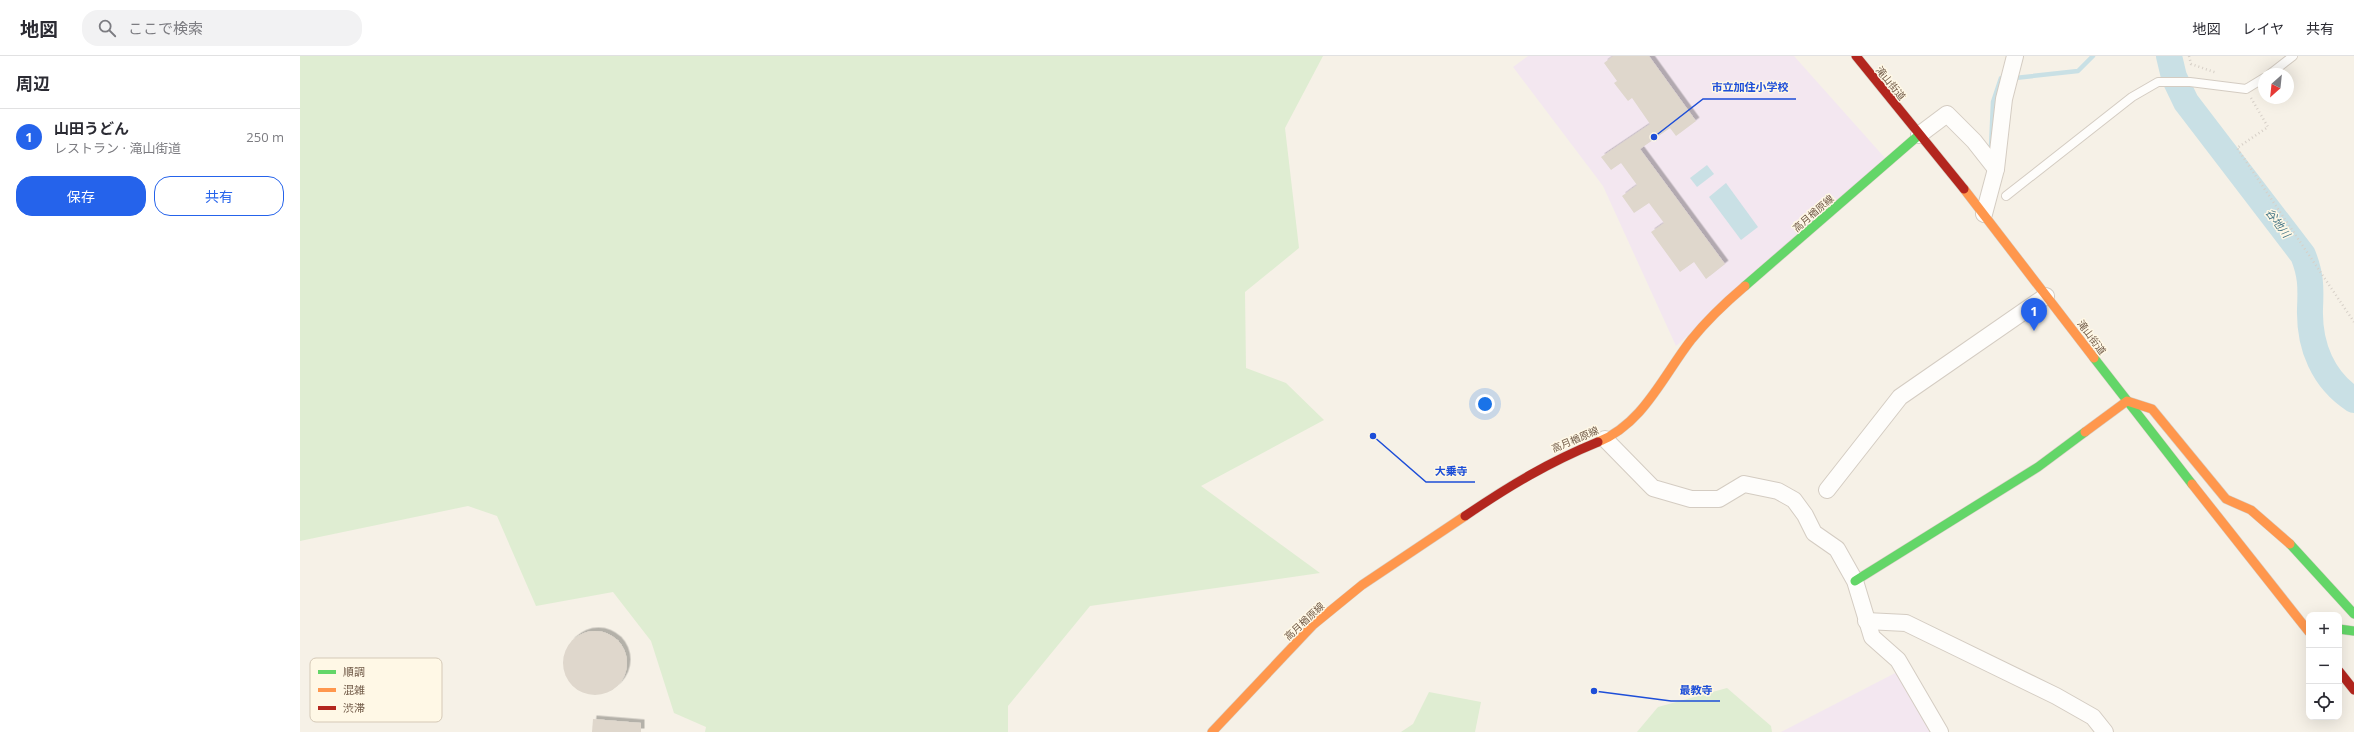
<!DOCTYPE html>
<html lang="ja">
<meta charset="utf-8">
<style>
body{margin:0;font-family:"Open Sans","Noto Sans JP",sans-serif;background:#f2f2f3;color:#2b2b33}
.controls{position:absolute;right:12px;bottom:12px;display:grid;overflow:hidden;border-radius:8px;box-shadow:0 4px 16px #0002}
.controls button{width:36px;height:36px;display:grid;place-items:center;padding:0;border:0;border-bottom:1px solid #e1e1e2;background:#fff;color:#2b2b33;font:20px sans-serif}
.compass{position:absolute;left:1958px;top:12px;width:36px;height:36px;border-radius:50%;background:#fff;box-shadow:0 4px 16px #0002;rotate:207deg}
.you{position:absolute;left:1185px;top:348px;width:14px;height:14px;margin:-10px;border:3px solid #fff;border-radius:50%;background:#1a73e8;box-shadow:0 0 0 6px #1a73e833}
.badge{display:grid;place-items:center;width:26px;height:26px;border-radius:50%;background:#2563eb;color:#fff;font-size:13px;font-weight:700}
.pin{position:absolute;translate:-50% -33px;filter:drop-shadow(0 1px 2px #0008)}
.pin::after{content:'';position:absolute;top:21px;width:14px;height:12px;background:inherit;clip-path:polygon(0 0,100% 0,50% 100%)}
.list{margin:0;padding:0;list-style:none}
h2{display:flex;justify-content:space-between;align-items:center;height:52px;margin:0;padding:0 16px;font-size:17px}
h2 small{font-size:13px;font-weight:400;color:#7c7c81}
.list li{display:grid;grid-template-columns:26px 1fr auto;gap:12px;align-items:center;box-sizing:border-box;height:56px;padding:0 16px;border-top:1px solid #e1e1e2}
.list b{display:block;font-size:15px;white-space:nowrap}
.list p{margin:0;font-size:13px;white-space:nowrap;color:#7c7c81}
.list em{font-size:13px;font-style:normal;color:#7c7c81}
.actions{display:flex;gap:8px;padding:12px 16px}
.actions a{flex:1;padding:9px 0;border:1px solid #2563eb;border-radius:16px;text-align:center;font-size:14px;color:#2563eb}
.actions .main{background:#2563eb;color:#fff}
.icon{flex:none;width:22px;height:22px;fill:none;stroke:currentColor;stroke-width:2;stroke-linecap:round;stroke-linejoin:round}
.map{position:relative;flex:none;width:2054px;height:676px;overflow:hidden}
header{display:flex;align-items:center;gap:24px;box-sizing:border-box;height:56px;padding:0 20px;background:#fff;border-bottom:1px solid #e1e1e2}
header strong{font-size:19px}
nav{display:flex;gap:22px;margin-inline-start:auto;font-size:14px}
.search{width:280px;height:36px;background:#f2f2f3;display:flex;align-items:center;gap:10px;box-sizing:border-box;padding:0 14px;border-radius:16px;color:#7c7c81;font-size:15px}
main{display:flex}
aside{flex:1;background:#fff}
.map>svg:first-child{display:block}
.education{fill:#f3e7f0}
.green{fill:#dfedd2}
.water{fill:#c9e0e5}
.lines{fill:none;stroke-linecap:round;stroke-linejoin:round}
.stream{stroke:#c9e0e5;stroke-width:4.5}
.river{stroke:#c9e0e5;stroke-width:26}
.building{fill:#dfd7cc;filter:url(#shadow)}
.lane-casing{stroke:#d4ccc2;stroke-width:10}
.street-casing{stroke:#d4ccc2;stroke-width:18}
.fast-casing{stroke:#d6cdc3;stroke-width:10}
.slow-casing{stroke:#d6cdc3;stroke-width:10}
.jam-casing{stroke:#d6cdc3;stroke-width:10}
.path{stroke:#d7d0c8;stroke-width:2.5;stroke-dasharray:1 3;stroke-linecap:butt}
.lane{stroke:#fefdfb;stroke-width:8}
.street{stroke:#fefdfb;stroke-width:16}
.fast{stroke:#63d668;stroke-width:9}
.slow{stroke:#ff974d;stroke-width:9}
.jam{stroke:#b3261e;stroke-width:9}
.labels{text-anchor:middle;stroke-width:3;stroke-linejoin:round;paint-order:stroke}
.street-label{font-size:10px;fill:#725b48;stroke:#fff8e6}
.water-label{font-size:11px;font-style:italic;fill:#427485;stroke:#fff8e6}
.key{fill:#fff8e6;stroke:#d5c9b7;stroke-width:1}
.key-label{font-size:11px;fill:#725b48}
.leader{fill:none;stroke:#1d4ed8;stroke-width:1.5}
.callout-dot{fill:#1d4ed8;stroke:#fff8e6;stroke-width:1.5}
.callout-label{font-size:11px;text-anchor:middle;font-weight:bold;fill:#1d4ed8;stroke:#fff8e6;stroke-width:3;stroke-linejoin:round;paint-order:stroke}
</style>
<header>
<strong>地図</strong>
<div class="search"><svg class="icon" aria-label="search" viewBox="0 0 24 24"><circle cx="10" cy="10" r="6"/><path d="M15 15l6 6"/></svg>ここで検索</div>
<nav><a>地図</a><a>レイヤ</a><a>共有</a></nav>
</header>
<main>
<aside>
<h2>周辺<small></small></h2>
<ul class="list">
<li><span class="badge">1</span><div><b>山田うどん</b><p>レストラン · 滝山街道</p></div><em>250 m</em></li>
</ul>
<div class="actions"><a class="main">保存</a><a>共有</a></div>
</aside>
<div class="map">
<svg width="2054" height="676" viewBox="0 0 2054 676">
<defs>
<filter id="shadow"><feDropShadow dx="3.5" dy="-3.5" stdDeviation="0" flood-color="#0004"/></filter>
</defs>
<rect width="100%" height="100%" fill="#f6f1e7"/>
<g class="education">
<path d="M 1228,0 L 1494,0 L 1585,102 L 1376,290 L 1303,130 L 1213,11 Z"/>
<path d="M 1603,613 L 1640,676 L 1481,676 Z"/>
</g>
<g class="green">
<path d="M 0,0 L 1023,0 L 985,72 L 999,192 L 945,236 L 946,312 L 986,327 L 1024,364 L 901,430 L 1020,517 L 790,550 L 708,650 L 708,676 L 405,676 L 406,671 L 374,657 L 351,585 L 313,536 L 236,550 L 197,460 L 168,450 L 0,485 Z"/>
<path d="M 1427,632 L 1471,670 L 1472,676 L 1337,676 L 1358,651 Z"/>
<path d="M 1129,636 L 1181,646 L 1175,676 L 1101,676 L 1113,668 Z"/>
</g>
<g class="water">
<path d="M 1407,109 L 1414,118 L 1397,131 L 1390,122 Z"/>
<path d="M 1426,127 L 1458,171 L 1441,184 L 1409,141 Z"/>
</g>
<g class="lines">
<g class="stream">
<path d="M 1715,22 L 1778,15 L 1793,0"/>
<path d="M 1691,91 L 1693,46 L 1701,22"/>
</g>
<path class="river" d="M 1869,0 L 1874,21 L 1886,46 L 2003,199 C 2011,219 2011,231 2010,253 C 2009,290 2023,324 2054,344"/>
</g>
<g class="building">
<path d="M 1313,0 L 1349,0 L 1396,65 L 1376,80 L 1370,72 L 1340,93 L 1425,208 L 1406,223 L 1394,206 L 1380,216 L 1351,176 L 1364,167 L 1349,147 L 1334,157 L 1322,140 L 1337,129 L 1321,107 L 1311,114 L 1301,101 L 1350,68 L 1332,42 L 1328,45 L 1314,27 L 1317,25 L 1304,7 Z"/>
<circle cx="295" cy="607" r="32"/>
<path d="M 293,663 L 341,667 L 341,676 L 292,676 Z"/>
</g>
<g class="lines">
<g class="lane-casing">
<g id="lane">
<path d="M 1970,18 L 1993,0"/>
<path d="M 1706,140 L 1832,41 L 1858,26 L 1890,26 L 1946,33 L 1964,22"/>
</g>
</g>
<g class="street-casing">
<g id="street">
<path d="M 1619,79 L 1647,58 L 1674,85 L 1696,113"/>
<path d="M 1684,158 L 1696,113 L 1704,43 L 1715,0"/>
<path d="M 1305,383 L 1353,432 L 1391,443 L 1419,443 L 1444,428 L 1478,435 L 1494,444 L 1505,459 L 1514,477 L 1537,493 L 1555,525 L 1572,581 L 1598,604 L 1640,676"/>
<path d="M 1527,434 L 1600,341 L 1746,240"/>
<path d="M 1566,565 L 1606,567 L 1756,640 L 1793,661 L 1805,676"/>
</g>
</g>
<g class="fast-casing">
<g id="fast">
<path d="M 1445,230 L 1619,79"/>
<path d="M 1794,302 L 1892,428"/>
<path d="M 1990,488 L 2054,558"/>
<path d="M 1555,525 L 1738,411 L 1785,376"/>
<path d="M 2039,573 L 2054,575"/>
</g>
</g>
<g class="slow-casing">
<g id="slow">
<path d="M 1664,133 L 1794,302"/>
<path d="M 1785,376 L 1827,345 L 1852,353 L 1926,443 L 1951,454 L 1990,488"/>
<path d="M 1298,386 C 1343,368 1363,320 1391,284 C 1407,264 1425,247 1445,230"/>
<path d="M 1892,428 L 2009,576"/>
<path d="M 912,676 L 1013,569 L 1062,529 L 1165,460"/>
</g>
</g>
<g class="jam-casing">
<g id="jam">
<path d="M 1556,0 L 1664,133"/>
<path d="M 1165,460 C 1209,430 1249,406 1298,386"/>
<path d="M 2039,615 L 2054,634"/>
</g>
</g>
<g class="path">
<path d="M 1889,0 L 1891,8 L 1917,17"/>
<path d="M 1951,42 L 1968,71 L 1937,92 L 2054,266"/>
</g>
<use href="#lane" class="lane"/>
<use href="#street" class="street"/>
<use href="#fast" class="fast"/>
<use href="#slow" class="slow"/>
<use href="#jam" class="jam"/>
</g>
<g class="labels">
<g class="street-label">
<text transform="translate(1591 27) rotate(51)" y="4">滝山街道</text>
<text transform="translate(1513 157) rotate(-41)" y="4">高月楢原線</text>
<text transform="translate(1792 281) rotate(53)" y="4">滝山街道</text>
<text transform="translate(1275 383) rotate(-23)" y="4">高月楢原線</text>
<text transform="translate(1004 565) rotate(-43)" y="4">高月楢原線</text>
</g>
<g class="water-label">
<text transform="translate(1978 167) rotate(53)" y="4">谷地川</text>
</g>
</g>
<rect x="10" y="602" width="132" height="64" rx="6" class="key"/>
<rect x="18" y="614" width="18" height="4" fill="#63d668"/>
<rect x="18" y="632" width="18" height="4" fill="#ff974d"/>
<rect x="18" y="650" width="18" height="4" fill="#b3261e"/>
<g class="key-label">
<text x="43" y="620">順調</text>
<text x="43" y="638">混雑</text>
<text x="43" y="656">渋滞</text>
</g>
<path class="leader" d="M1354 81L1403 43H1496M1073 380L1126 426H1175M1294 635L1371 645H1420"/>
<g class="callout-dot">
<circle cx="1354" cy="81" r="4"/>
<circle cx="1073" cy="380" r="4"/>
<circle cx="1294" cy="635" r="4"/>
</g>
<g class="callout-label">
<text x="1450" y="35">市立加住小学校</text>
<text x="1151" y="419">大乗寺</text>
<text x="1396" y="638">最教寺</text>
</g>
</svg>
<div class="controls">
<button>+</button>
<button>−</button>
<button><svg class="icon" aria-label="locate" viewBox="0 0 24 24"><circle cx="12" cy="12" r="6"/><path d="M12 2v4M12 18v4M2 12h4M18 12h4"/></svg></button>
</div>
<svg class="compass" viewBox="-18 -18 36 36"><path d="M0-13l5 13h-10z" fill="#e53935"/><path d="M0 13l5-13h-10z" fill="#7c7c81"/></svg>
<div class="you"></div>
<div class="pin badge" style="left:1734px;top:275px">1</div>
</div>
</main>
